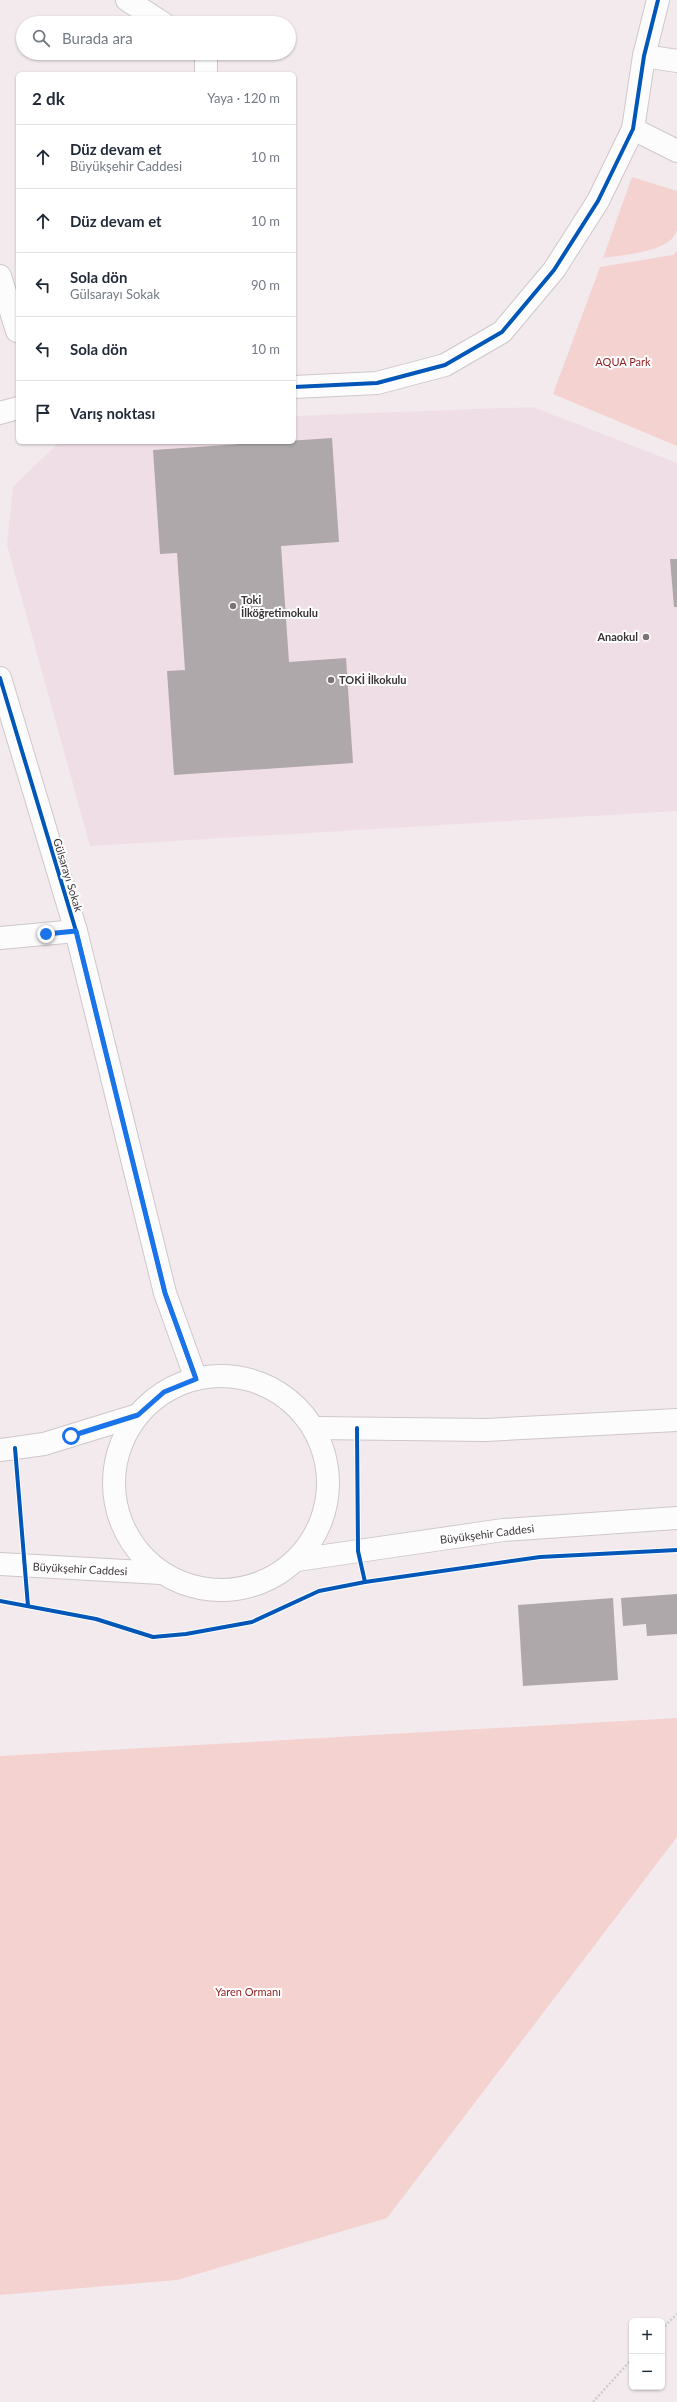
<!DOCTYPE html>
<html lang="tr">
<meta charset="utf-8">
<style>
body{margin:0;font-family:Lato,sans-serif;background:#f2f2f3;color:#1f2937}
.controls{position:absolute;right:12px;bottom:12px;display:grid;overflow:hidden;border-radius:6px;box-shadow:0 1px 3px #0004}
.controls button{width:36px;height:36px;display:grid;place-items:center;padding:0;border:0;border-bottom:1px solid #e0e1e3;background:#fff;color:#1f2937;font:20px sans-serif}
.stop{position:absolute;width:12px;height:12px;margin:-9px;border:3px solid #1a73e8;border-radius:50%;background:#fff}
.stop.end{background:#1a73e8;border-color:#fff;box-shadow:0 1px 4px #0008}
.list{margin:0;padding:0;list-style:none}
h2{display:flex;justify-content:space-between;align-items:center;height:52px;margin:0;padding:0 16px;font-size:17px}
h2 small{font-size:13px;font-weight:400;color:#747a83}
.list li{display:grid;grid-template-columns:26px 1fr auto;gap:12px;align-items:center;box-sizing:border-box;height:64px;padding:0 16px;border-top:1px solid #e0e1e3}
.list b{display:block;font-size:15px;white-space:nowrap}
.list p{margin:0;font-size:13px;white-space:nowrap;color:#747a83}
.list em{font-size:13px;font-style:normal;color:#747a83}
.icon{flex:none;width:22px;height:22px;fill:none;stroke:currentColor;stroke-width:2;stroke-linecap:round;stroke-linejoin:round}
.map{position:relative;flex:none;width:677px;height:2402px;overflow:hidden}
.search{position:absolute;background:#fff;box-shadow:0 1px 3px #0004;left:16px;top:16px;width:280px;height:44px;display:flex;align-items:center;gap:10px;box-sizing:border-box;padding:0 14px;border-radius:22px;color:#747a83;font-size:15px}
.panel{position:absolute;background:#fff;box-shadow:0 1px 3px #0004;left:16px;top:72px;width:280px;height:372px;border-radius:6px}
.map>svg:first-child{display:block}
.built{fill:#f0dee6}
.green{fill:#f4d2d0}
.building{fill:#aea8ab}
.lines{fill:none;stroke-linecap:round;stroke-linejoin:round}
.minor-casing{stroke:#cec7ca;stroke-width:24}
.major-casing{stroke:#cec7ca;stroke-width:24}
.path{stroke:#cecccc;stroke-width:2.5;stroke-dasharray:2 2;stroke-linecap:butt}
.minor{stroke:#fdfcfc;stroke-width:22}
.major{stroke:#fdfcfc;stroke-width:22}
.cycleway-casing{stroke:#fff;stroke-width:6}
.cycleway{stroke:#0057b8;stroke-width:4}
.route{stroke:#1a73e8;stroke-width:5}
.poi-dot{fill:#7b7376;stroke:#fff;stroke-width:1.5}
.labels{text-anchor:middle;stroke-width:4;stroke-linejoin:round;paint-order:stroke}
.park-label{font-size:11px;fill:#911d1d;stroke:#fff}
.poi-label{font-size:11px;font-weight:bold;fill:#3a3336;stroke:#fff;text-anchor:start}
.street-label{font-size:11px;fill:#3a3336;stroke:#fff}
</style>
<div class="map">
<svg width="677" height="2402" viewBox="0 0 677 2402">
<rect width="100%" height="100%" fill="#f3eaee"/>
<path class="built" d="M 533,407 L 677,463 L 677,811 L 90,846 L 7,545 L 13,487 L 59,442 L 294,442 L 294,416 Z"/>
<g class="green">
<path d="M 632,177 L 677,191 C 677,203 677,217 677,229 C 674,252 622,255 603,258 Z"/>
<path d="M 677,251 L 677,446 L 553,394 L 600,267 L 673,255 Z"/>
<path d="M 677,1718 L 677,1837 L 387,2218 L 177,2280 L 0,2295 L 0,1756 Z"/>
</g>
<g class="building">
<path d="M 332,438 L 339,542 L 281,546 L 289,662 L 346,658 L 353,763 L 174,775 L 167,671 L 185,670 L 177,553 L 160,554 L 153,450 Z"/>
<path d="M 670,559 L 677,559 L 677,607 L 674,607 Z"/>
<path d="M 677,1594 L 677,1634 L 647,1636 L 646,1624 L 623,1626 L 621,1598 Z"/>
<path d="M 613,1598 L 618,1680 L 523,1686 L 518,1605 Z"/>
</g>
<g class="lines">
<g class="minor-casing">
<g id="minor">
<path d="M 127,0 L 163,23"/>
<path d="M 206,53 L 206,74"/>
<path d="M 644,56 L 677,61"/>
<path d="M 633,129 L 677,151"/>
<path d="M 0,276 L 17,331"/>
<path d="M 294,387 L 377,383 L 445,365 L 502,332 L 554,270 L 598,201 L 633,129 L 644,56 L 658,0"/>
<path d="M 0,413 L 18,408"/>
<path d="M 0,678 L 76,931 L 165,1293 L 196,1379"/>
<path d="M 0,938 L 76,931"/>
</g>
</g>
<g class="major-casing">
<g id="major">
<circle cx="221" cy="1483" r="107"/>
<path d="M 314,1428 L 486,1430 L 677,1420"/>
<path d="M 0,1450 L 44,1444 L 138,1415"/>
<path d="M 297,1560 L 503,1530 L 677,1518"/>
<path d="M 0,1564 L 161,1573"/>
</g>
</g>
<g class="path">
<path d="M 662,2329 L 677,2314"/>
<path d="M 593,2402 L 632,2359"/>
</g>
<use href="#minor" class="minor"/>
<use href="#major" class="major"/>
<g class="cycleway-casing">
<g id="cycleway">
<path d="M 294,387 L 377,383 L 445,365 L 502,332 L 554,270 L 598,201 L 633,129 L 644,56 L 658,0"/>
<path d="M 0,678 L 76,931 L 165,1293 L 196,1379"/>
<path d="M 357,1428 L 358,1551 L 365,1582"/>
<path d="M 15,1448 L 28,1606"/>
<path d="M 0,1601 L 96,1619 L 153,1637 L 186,1634 L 252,1622 L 319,1591 L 365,1582 L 540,1557 L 677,1550"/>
</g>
</g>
<use href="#cycleway" class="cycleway"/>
</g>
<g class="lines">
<path class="route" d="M 46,934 L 76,931 L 165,1293 L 196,1379 L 164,1392 L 138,1415 L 71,1436"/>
</g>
<g class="poi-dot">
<circle cx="233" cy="606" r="4"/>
<circle cx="646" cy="637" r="4"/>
<circle cx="331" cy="680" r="4"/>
</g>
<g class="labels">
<g class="park-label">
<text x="623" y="366">AQUA Park</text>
<text x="248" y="1996">Yaren Ormanı</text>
</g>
<g class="poi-label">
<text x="241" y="604">Toki<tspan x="241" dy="13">İlköğretimokulu</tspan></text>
<text x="638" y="641" text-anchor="end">Anaokul</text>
<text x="339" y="684">TOKİ İlkokulu</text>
</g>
<g class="street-label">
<text transform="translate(68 875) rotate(73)" y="4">Gülsarayı Sokak</text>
<text transform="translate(487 1534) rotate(-7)" y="4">Büyükşehir Caddesi</text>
<text transform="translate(80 1569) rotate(3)" y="4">Büyükşehir Caddesi</text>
</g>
</g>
</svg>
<div class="controls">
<button>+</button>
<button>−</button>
</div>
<div class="stop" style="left:71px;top:1436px"></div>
<div class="stop end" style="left:46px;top:934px"></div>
<div class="search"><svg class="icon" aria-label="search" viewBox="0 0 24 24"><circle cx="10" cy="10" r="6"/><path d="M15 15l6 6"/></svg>Burada ara</div>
<section class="panel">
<h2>2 dk<small>Yaya · 120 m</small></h2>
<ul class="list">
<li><svg class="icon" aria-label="ahead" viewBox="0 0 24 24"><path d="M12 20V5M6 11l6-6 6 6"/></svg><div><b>Düz devam et</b><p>Büyükşehir Caddesi</p></div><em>10 m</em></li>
<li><svg class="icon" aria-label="ahead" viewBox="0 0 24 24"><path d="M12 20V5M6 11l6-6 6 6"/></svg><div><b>Düz devam et</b></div><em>10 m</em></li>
<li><svg class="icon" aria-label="left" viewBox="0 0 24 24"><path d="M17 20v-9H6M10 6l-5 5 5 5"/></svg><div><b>Sola dön</b><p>Gülsarayı Sokak</p></div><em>90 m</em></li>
<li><svg class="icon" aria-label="left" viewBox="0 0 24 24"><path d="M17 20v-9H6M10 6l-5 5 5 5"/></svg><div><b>Sola dön</b></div><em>10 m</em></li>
<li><svg class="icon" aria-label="arrive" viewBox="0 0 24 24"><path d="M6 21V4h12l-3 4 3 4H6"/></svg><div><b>Varış noktası</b></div></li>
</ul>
</section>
</div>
